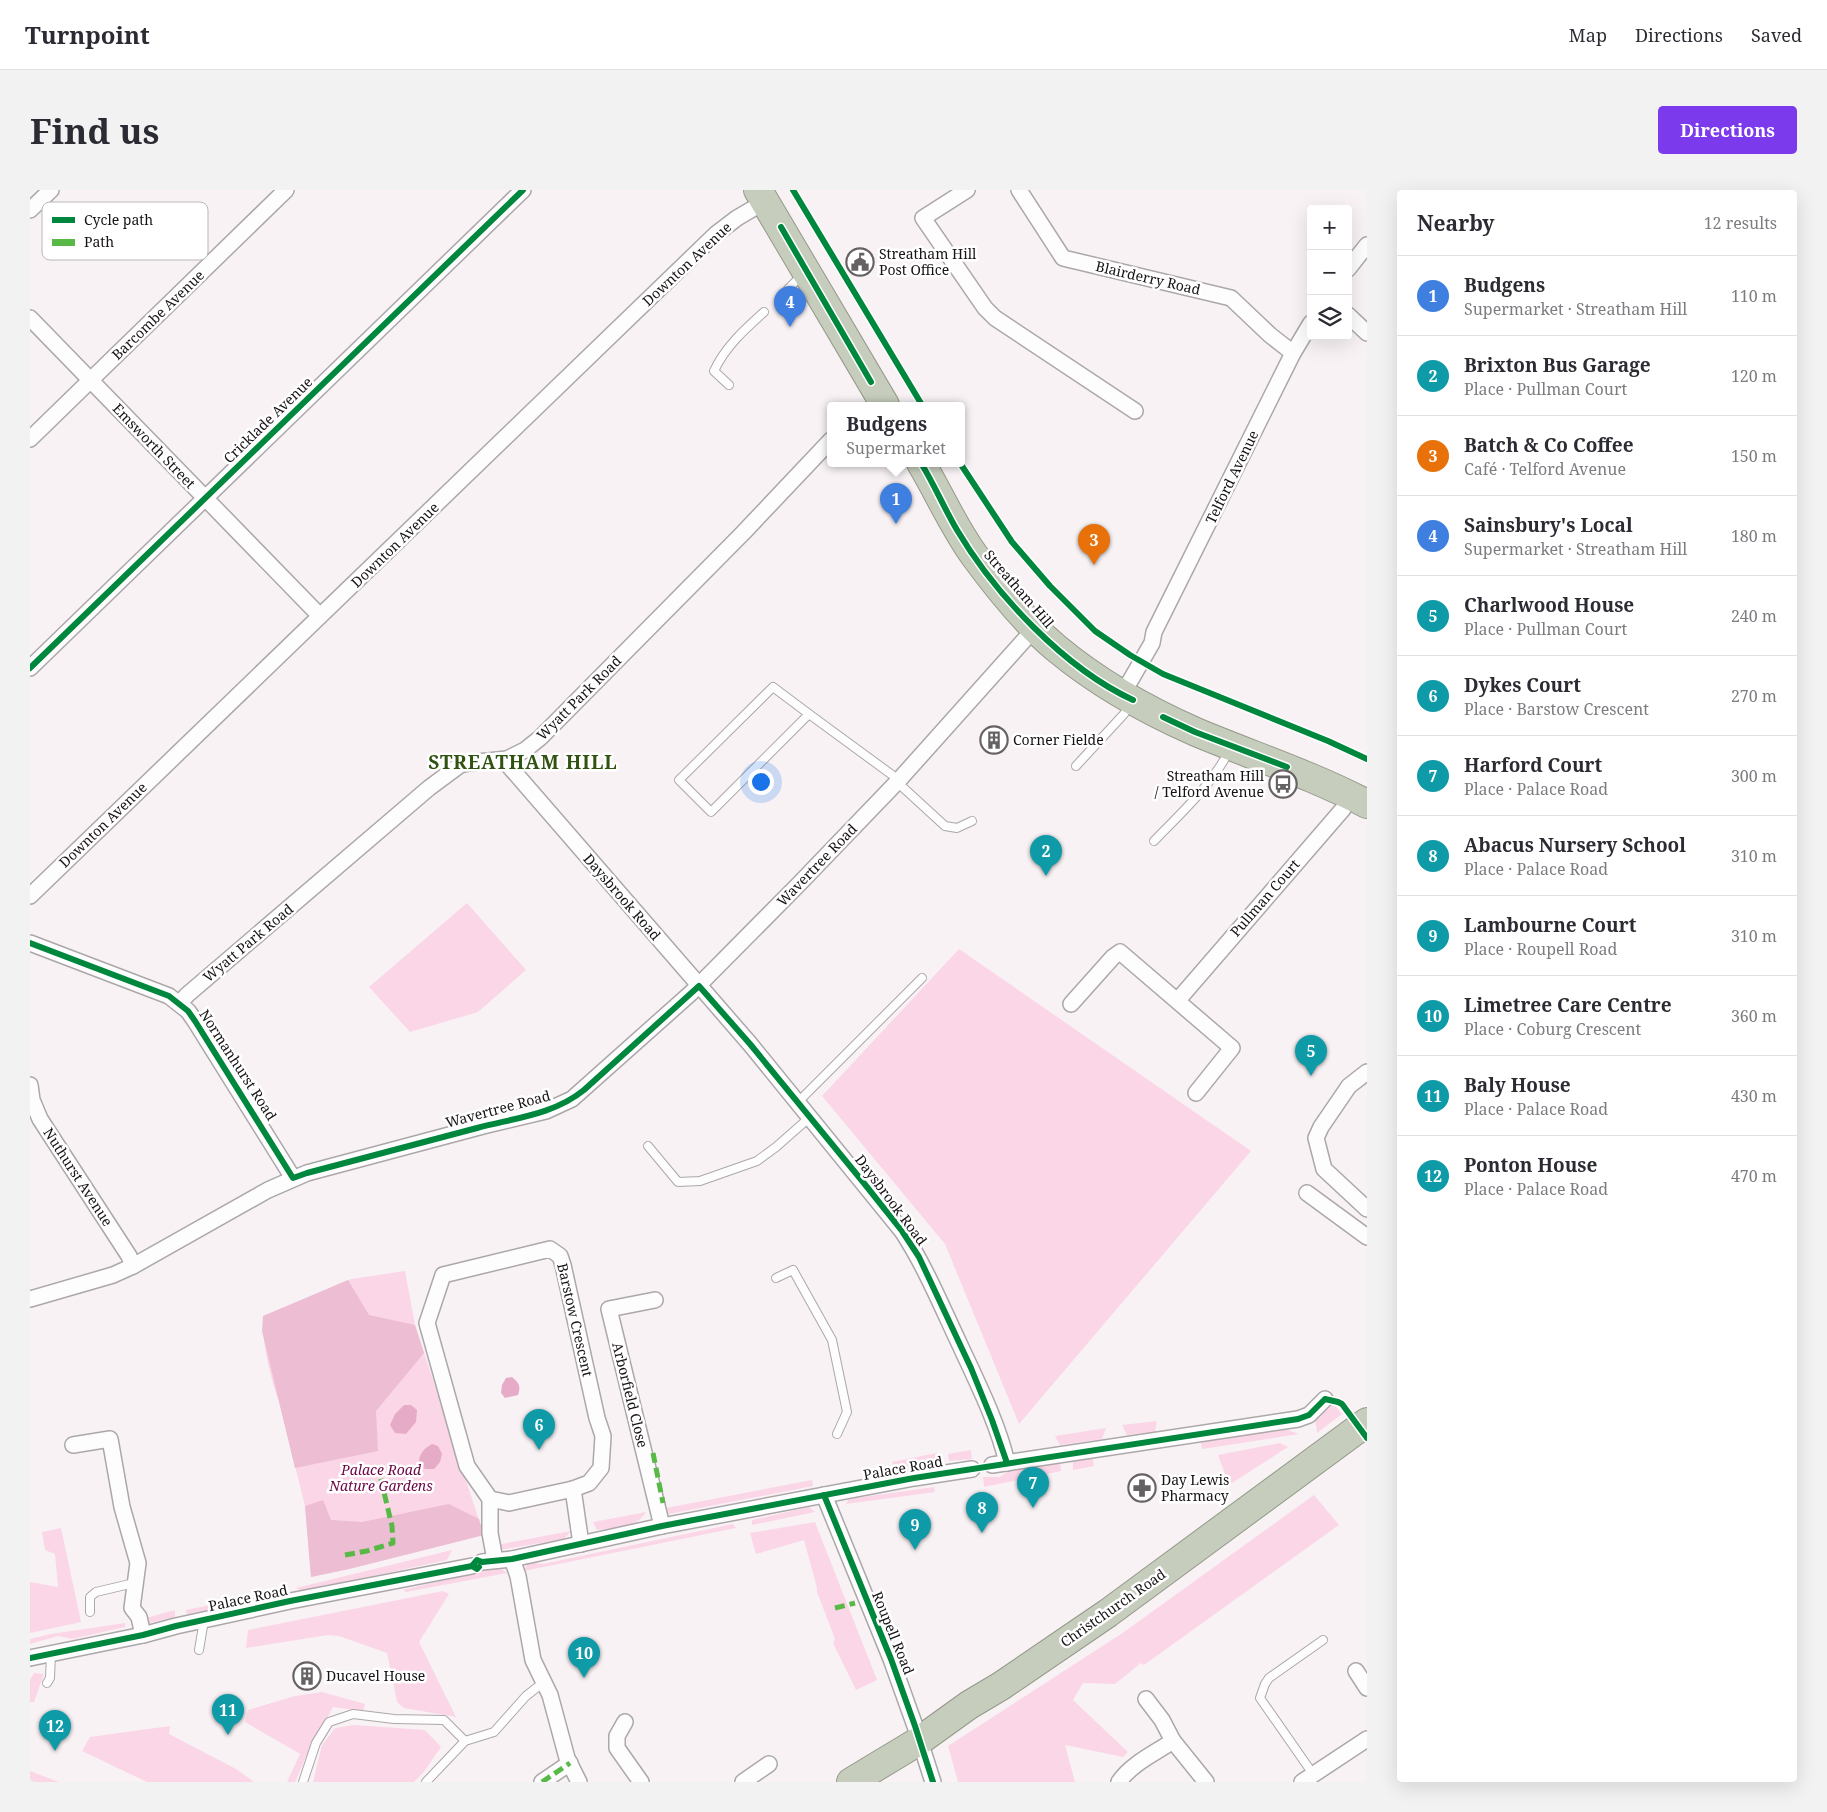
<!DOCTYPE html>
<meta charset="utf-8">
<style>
body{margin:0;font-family:"Noto Serif",serif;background:#f2f2f3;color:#2b2b33}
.controls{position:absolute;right:15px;top:15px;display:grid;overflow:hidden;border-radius:5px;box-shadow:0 5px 20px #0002}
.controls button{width:45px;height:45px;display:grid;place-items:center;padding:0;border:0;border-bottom:1px solid #e1e1e2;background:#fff;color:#2b2b33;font:25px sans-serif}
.you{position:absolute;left:730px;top:591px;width:18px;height:18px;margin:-12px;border:4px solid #fff;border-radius:50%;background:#1a73e8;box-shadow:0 0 0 8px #1a73e833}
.badge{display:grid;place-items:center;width:32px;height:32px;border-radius:50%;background:#7c3aed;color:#fff;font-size:16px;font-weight:700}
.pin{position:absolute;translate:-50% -41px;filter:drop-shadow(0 1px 2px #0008)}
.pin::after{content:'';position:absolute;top:26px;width:18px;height:15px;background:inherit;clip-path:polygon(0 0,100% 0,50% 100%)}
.popup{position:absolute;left:797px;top:212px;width:138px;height:65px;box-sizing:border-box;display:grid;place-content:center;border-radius:5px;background:#fff;filter:drop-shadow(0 1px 4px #0005);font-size:16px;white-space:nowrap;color:#7c7c81}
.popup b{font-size:19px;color:#2b2b33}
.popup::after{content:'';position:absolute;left:50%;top:100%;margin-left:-10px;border:10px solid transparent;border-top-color:#fff}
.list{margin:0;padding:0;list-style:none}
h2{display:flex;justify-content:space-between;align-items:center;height:65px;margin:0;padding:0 20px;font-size:21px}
h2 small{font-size:16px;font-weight:400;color:#7c7c81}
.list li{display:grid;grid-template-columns:32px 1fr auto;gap:15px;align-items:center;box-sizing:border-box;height:80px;padding:0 20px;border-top:1px solid #e1e1e2}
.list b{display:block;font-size:19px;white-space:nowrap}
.list p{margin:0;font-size:16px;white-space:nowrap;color:#7c7c81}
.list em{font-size:16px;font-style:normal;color:#7c7c81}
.icon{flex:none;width:28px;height:28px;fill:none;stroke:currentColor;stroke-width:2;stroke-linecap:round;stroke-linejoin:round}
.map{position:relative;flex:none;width:1337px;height:1592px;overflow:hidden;border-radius:5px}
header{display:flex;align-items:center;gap:30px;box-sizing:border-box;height:70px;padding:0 25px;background:#fff;border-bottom:1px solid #e1e1e2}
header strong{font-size:24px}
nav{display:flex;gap:28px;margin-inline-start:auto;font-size:18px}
.intro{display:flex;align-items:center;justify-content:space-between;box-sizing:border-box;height:120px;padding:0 30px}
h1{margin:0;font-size:35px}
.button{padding:12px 22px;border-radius:5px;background:#7c3aed;color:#fff;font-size:18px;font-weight:700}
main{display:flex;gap:30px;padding:0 30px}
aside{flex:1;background:#fff;border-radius:5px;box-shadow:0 5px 20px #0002}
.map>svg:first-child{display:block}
.green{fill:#fbd6e7}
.forest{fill:#ecbdd3}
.water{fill:#e6abc7}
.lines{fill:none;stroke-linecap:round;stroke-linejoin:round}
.lane-casing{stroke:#aca7a9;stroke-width:10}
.street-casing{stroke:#aca7a9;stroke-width:18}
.highway-casing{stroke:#949989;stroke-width:30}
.lane{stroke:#fefdfe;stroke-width:8}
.street{stroke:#fefdfe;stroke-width:15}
.highway{stroke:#c6cdbc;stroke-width:28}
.quiet{stroke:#58b947;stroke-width:5;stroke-dasharray:10 5;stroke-linecap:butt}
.cycleway-casing{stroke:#fff;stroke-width:9}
.cycleway{stroke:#00873e;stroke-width:6}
.labels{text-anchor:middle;stroke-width:5;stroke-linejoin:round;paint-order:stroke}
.poi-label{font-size:14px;fill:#171315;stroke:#fff;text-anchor:start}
.street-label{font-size:14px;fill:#171315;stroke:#fff}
.park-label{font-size:14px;font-style:italic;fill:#6b0745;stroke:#fff}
.district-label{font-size:19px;font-weight:bold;letter-spacing:1px;fill:#315312;stroke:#fff}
.key{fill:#fff;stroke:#b9b8b9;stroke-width:1}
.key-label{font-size:14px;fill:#171315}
</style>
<header>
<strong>Turnpoint</strong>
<nav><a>Map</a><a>Directions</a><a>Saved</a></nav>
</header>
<div class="intro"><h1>Find us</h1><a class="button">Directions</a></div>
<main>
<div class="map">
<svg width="1337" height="1592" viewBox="0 0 1337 1592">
<rect width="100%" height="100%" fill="#f8f2f5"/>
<g class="green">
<path d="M 437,713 L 496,780 L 448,822 L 380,842 L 339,797 Z"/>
<path d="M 929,759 L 1221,961 L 989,1234 L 915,1054 L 792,906 Z"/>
<path d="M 375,1081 L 385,1135 L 454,1345 L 319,1379 L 281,1387 L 275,1316 L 249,1212 C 240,1186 232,1154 233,1126 L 269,1112 L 321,1089 Z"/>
<path d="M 1299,1214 L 1306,1217 L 1312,1224 L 1287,1243 L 1285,1229 Z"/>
<path d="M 1127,1231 L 1125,1242 L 1097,1245 L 1092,1235 Z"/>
<path d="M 1076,1238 L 1072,1249 L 1030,1255 L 1025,1246 Z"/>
<path d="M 1255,1239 L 1269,1244 L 1172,1259 L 1171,1252 Z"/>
<path d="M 1250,1253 L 1258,1257 L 1199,1295 L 1188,1265 Z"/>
<path d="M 941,1260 L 942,1269 L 919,1271 L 918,1264 Z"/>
<path d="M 907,1263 L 907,1272 L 864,1279 L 862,1272 Z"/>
<path d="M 1063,1268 L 1064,1276 L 1043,1280 L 1043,1272 Z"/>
<path d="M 1030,1273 L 1031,1281 L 954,1297 L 953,1287 L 970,1287 L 980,1280 Z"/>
<path d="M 782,1290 L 783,1296 L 639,1324 L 636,1318 Z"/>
<path d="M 904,1297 L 905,1302 L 816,1314 L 819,1309 Z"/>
<path d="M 1284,1305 L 1309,1335 L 1114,1475 L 1111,1473 L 1085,1494 L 1053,1493 L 1043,1510 L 1098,1562 L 1093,1567 L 1035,1555 L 1045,1592 L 928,1592 L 918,1556 L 1094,1442 Z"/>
<path d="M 779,1317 L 785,1322 L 722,1335 L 722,1330 Z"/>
<path d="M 616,1322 C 607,1339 584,1337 567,1340 L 563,1332 Z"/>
<path d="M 785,1332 L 847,1490 L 826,1500 L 803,1453 L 805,1449 L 787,1402 L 787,1398 L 774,1350 L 726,1364 L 720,1343 Z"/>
<path d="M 703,1334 L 706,1338 L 494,1381 L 498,1372 L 513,1374 Z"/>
<path d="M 31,1338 L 51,1432 L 0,1443 L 0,1392 L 28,1397 L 25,1364 L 15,1360 L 12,1342 Z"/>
<path d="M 541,1341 L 534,1349 L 469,1360 L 466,1355 Z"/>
<path d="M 422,1360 L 417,1370 L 273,1401 L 266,1398 Z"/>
<path d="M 469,1377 L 477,1383 L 376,1402 L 373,1400 Z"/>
<path d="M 249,1401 L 248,1406 L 157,1424 L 156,1420 Z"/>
<path d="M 413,1401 L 419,1404 L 389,1452 L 426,1527 L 374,1518 L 367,1512 L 357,1463 L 309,1446 L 298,1445 L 216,1458 L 218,1440 Z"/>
<path d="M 145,1420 L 145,1427 L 119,1433 L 116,1428 Z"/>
<path d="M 95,1433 L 95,1437 L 42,1449 L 28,1446 L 0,1454 L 0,1449 L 21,1444 Z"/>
<path d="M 4,1483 L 14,1484 L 4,1512 L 0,1512 L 0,1490 Z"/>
<path d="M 292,1502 L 335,1514 L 333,1521 L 303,1517 L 276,1567 L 265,1592 L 257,1592 L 270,1564 L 215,1532 L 218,1520 L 265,1506 Z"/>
<path d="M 324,1535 L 395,1540 L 411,1557 L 393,1583 L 384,1592 L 283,1592 L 292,1555 L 305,1538 Z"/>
<path d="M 140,1536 L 139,1544 L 206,1579 L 224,1592 L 117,1592 L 52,1561 L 60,1547 Z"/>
<path d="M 0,1581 L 29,1592 L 0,1592 Z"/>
</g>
<g class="forest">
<path d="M 318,1090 L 339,1125 L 385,1135 L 394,1163 L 346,1221 L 348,1261 L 265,1278 L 232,1141 L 233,1126 Z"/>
<path d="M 293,1310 L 301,1330 L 332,1332 L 419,1314 L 449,1329 L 454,1345 L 319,1379 L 281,1387 L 275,1316 Z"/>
</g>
<g class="water">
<path d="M 482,1187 C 489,1193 491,1196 488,1205 L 475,1208 L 471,1203 L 472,1195 L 476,1188 Z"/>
<path d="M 374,1215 L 381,1215 L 387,1220 L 386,1232 L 376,1244 L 365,1243 L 360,1235 L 365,1224 Z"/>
<path d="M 402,1254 L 408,1256 L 412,1264 L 410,1272 L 404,1279 L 395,1279 L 389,1272 C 389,1263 395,1258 402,1254 Z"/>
</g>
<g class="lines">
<g class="lane-casing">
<g id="lane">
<path d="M 758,99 L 772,85"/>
<path d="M 699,195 L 684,181 C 695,157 715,139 734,122"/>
<path d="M 779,524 L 743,497 L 649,590 L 681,622 L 779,524 L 869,590"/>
<path d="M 1046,576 L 1094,524 L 1101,514"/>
<path d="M 867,592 L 915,636 L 927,638 L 942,631"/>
<path d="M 1124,651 C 1151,623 1181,596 1199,561"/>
<path d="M 767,913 L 892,788"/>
<path d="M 618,956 L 648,992 L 670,991 L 727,971 L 746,957 L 779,928"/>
<path d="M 746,1088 L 763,1080 L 802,1150 L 817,1222 L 807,1244"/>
<path d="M 60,1422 L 60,1407 L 66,1402 L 104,1393"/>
<path d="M 169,1460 L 174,1430"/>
<path d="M 17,1493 L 20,1488 L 21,1463"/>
<path d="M 1283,1584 L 1230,1508 L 1235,1494 L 1239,1488 L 1293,1450"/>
<path d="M 273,1592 L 286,1553 L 299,1532 L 323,1524 L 364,1529 L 414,1530 L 435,1551"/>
<path d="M 396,1592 L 435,1551 L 464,1542 L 496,1506 L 514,1492"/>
</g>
</g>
<g class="street-casing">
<g id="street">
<path d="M 937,0 L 893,28 L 955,118 L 965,128 L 1105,221"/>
<path d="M 989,0 L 1033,68 L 1201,108 L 1240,145 L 1263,163"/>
<path d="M 0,20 L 21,0"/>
<path d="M 1318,79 L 1337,55"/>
<path d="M 1318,125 L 1337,143"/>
<path d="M 0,128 L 290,426"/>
<path d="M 0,249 L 256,0"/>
<path d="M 0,478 L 493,0"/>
<path d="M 1092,505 L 1122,453 L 1124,442 L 1263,163 L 1281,133"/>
<path d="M 477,569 L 479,576 L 720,854 L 872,1041 C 895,1076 911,1115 929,1153 C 946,1190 968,1233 977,1273"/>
<path d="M 0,706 L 686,44 L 707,28 L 736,11"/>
<path d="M 0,753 L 139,806 L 158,821 L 165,831 L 263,988"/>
<path d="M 1148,810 L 1313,619 L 1320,605"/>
<path d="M 150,813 L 157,805 L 399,598 L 430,575 L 438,573 L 477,569 L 495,560 L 510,548 L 713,343 L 801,250"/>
<path d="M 1041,814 L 1083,767 L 1090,762 L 1202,858 L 1166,903"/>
<path d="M 1337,882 L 1319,896 L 1291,937 L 1286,948 L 1294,979 L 1337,1019"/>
<path d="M 0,895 L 2,910 L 10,929 L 99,1066 L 103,1076"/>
<path d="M 1277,1003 L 1337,1047"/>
<path d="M 0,1109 L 83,1085 L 103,1076 L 238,1000 L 277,983 L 453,936 L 516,921 L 542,909 L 661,803 L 769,694 L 869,590 L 1005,438"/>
<path d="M 625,1110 L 579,1119 L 632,1336"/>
<path d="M 43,1255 L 80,1249 L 92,1317 L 108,1373 L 102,1418 L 109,1427 L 113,1445"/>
<path d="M 962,1275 L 1268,1229 L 1279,1225 L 1295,1209"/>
<path d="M 794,1305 L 861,1469 L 885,1536 L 903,1592"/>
<path d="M 460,1309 L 479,1313 L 543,1299"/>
<path d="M 482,1369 L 488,1386 L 503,1470 L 520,1505 L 537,1568 L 549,1592"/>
<path d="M 465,1370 L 460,1343 L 460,1309 L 437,1276 L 397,1133 L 413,1085 L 520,1059 L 530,1066 L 533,1075 L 567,1228 L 573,1246 L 571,1278 L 559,1293 L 543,1299 L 551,1354"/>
<path d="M 452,1372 L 482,1369 L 632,1336 L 884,1288 L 942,1279"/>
<path d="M 0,1468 L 113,1445 L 146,1436 L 260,1411 L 442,1376"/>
<path d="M 1326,1481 L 1337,1498"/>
<path d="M 1116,1509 L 1132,1530 L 1143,1551 L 1176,1592"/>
<path d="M 595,1532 L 587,1546 L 587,1558 L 611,1592"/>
<path d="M 512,1592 L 540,1573"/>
<path d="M 713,1592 L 739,1574"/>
<path d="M 1089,1592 C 1101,1574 1125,1563 1143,1551"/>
<path d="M 1272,1592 L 1337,1549"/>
</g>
</g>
<g class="highway-casing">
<g id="highway">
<path d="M 728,0 L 855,215"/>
<path d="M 891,273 C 909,303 923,336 944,365 C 968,398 995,432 1026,458 C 1068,493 1116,520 1166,542 C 1223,566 1282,585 1337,614"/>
<path d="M 821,1592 L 889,1551 L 939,1515 L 971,1496 L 1078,1423 L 1337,1232"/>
</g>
</g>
<use href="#lane" class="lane"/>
<use href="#street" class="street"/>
<use href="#highway" class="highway"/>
<g class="quiet">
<path d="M 623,1263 L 633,1313"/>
<path d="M 315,1365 L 337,1361 L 363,1353 L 362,1336 L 348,1277"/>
<path d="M 805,1418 L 825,1413"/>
<path d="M 512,1592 L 540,1573"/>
</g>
<g class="cycleway-casing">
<g id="cycleway">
<path d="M 763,0 L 892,215"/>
<path d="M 751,37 L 841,192"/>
<path d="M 891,273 C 904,294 914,318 927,340 C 965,404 1034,478 1103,510"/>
<path d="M 930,273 L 982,352 L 1020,396 L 1065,441 L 1100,465 L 1133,484 L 1298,551 L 1337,569"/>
<path d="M 0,478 L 493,0"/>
<path d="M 1133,527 L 1165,542 L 1257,577"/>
<path d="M 0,753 L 139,806 L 158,821 L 165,831 L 263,988 L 277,983 C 334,968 390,953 447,938 C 484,928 523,925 554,900 L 669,796 L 720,854 L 833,992 L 872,1041 L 889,1067 L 941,1178 L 962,1230 L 977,1273"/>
<path d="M 794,1305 L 861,1469 L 885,1536 L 903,1592"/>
<path d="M 442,1376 L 447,1370 L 452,1372 L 482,1369 L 632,1336 L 884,1288 L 1268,1229 L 1279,1225 L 1295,1209 L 1308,1212 L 1312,1214 L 1337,1248"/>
<path d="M 0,1468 L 113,1445 L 146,1436 L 260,1411 L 442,1376 L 447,1379 L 449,1377"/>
</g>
</g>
<use href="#cycleway" class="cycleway"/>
</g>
<defs>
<g id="civic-ring" transform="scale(1.4375)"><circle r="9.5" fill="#fff" stroke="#666163" stroke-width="1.5"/><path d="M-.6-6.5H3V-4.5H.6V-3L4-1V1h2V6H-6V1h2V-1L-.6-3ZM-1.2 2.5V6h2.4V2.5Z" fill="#666163"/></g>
<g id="building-ring" transform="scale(1.4375)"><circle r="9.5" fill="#fff" stroke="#666163" stroke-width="1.5"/><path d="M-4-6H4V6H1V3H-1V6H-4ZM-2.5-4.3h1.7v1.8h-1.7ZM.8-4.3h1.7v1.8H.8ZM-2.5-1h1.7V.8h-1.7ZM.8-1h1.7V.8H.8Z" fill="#666163"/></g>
<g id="bus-ring" transform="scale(1.4375)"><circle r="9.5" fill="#fff" stroke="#666163" stroke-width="1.5"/><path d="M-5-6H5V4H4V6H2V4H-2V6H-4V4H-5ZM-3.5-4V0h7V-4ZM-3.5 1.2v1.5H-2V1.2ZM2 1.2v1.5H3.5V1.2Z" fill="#666163"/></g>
<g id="pharmacy-ring" transform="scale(1.4375)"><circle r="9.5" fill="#fff" stroke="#666163" stroke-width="1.5"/><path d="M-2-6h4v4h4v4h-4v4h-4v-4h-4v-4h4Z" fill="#666163"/></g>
</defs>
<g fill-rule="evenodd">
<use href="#civic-ring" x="830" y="72"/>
<use href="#building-ring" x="964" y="550"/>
<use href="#bus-ring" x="1253" y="594"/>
<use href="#pharmacy-ring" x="1112" y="1298"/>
<use href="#building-ring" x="277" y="1486"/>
</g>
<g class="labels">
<g class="poi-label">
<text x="849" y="69">Streatham Hill<tspan x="849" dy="16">Post Office</tspan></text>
<text x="983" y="555">Corner Fielde</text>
<text x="1234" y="591" text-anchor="end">Streatham Hill<tspan x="1234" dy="16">/ Telford Avenue</tspan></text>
<text x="1131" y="1295">Day Lewis<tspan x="1131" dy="16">Pharmacy</tspan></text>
<text x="296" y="1491">Ducavel House</text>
</g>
<g class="street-label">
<text transform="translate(657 74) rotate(-43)" y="5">Downton Avenue</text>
<text transform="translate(1118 88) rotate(13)" y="5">Blairderry Road</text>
<text transform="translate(128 125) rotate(-44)" y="5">Barcombe Avenue</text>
<text transform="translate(238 230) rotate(-44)" y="5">Cricklade Avenue</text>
<text transform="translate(124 256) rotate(46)" y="5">Emsworth Street</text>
<text transform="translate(1202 287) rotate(-64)" y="5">Telford Avenue</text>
<text transform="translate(365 355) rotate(-44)" y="5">Downton Avenue</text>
<text transform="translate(989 399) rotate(49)" y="5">Streatham Hill</text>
<text transform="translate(549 508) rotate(-45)" y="5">Wyatt Park Road</text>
<text transform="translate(73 635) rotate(-44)" y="5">Downton Avenue</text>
<text transform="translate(787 675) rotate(-46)" y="5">Wavertree Road</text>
<text transform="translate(592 707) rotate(49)" y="5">Daysbrook Road</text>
<text transform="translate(1235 708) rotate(-49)" y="5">Pullman Court</text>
<text transform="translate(218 753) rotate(-40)" y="5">Wyatt Park Road</text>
<text transform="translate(208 875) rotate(57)" y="5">Normanhurst Road</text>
<text transform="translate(468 919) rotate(-15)" y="5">Wavertree Road</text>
<text transform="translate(48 987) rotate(57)" y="5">Nuthurst Avenue</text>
<text transform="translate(861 1010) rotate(53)" y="5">Daysbrook Road</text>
<text transform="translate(545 1130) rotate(77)" y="5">Barstow Crescent</text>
<text transform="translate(600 1205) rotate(76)" y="5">Arborfield Close</text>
<text transform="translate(873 1278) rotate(-10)" y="5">Palace Road</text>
<text transform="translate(218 1408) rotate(-12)" y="5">Palace Road</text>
<text transform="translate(1083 1418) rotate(-35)" y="5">Christchurch Road</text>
<text transform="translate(863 1443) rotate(68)" y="5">Roupell Road</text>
</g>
<g class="park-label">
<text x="351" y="1285">Palace Road<tspan x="351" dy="16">Nature Gardens</tspan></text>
</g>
<g class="district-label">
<text x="493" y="579">STREATHAM HILL</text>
</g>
</g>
<rect x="12" y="12" width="166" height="58" rx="8" class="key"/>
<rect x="22" y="27" width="23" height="6" fill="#00873e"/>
<rect x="22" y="49" width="23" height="7" fill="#58b947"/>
<g class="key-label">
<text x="54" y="35">Cycle path</text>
<text x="54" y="57">Path</text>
</g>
</svg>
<div class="controls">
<button>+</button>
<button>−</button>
<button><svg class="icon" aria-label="layers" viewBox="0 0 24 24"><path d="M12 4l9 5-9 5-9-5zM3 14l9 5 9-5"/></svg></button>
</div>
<div class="you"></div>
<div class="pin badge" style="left:866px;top:334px;background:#3f7fe0">1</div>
<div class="popup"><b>Budgens</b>Supermarket</div>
<div class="pin badge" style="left:1016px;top:686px;background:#0f9aa8">2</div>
<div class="pin badge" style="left:1064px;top:375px;background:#e8710a">3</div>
<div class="pin badge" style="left:760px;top:137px;background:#3f7fe0">4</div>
<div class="pin badge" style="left:1281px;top:886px;background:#0f9aa8">5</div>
<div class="pin badge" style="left:509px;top:1260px;background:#0f9aa8">6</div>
<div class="pin badge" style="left:1003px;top:1318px;background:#0f9aa8">7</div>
<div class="pin badge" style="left:952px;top:1343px;background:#0f9aa8">8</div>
<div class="pin badge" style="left:885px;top:1360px;background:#0f9aa8">9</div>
<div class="pin badge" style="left:554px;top:1488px;background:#0f9aa8">10</div>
<div class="pin badge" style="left:198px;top:1545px;background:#0f9aa8">11</div>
<div class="pin badge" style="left:25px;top:1561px;background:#0f9aa8">12</div>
</div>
<aside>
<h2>Nearby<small>12 results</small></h2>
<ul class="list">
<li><span class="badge" style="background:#3f7fe0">1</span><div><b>Budgens</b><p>Supermarket · Streatham Hill</p></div><em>110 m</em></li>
<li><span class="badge" style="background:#0f9aa8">2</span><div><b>Brixton Bus Garage</b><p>Place · Pullman Court</p></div><em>120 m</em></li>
<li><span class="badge" style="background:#e8710a">3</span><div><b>Batch &amp; Co Coffee</b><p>Café · Telford Avenue</p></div><em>150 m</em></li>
<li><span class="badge" style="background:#3f7fe0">4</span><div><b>Sainsbury's Local</b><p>Supermarket · Streatham Hill</p></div><em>180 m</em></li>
<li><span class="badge" style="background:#0f9aa8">5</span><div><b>Charlwood House</b><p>Place · Pullman Court</p></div><em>240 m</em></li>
<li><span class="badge" style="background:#0f9aa8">6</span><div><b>Dykes Court</b><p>Place · Barstow Crescent</p></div><em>270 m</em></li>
<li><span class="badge" style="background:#0f9aa8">7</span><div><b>Harford Court</b><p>Place · Palace Road</p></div><em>300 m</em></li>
<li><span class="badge" style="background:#0f9aa8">8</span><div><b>Abacus Nursery School</b><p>Place · Palace Road</p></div><em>310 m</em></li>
<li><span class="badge" style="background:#0f9aa8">9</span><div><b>Lambourne Court</b><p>Place · Roupell Road</p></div><em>310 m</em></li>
<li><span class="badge" style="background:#0f9aa8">10</span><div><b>Limetree Care Centre</b><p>Place · Coburg Crescent</p></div><em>360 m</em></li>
<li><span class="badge" style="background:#0f9aa8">11</span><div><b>Baly House</b><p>Place · Palace Road</p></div><em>430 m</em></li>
<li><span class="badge" style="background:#0f9aa8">12</span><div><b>Ponton House</b><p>Place · Palace Road</p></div><em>470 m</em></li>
</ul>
</aside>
</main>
